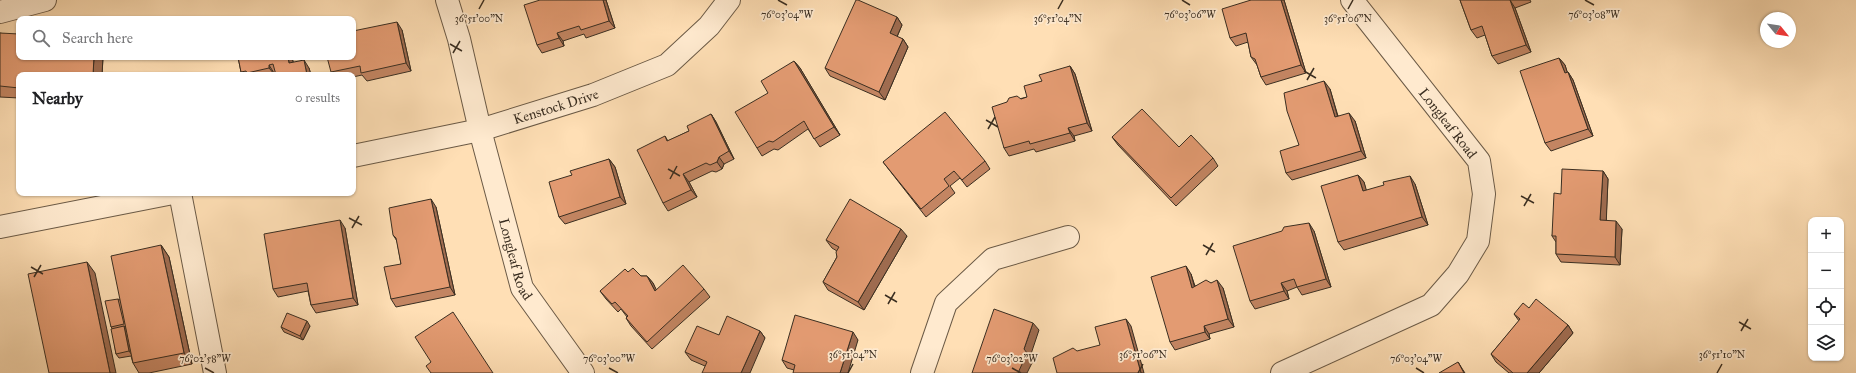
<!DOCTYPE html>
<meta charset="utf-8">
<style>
body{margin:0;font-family:"IM FELL Great Primer",serif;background:#f6f6f6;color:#202124}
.controls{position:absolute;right:12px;bottom:12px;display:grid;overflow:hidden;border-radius:8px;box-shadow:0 1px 3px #0004}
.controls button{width:36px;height:36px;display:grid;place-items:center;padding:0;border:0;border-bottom:1px solid #e0e0e0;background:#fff;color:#202124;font:20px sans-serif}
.compass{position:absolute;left:1760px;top:12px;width:36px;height:36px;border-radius:50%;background:#fff;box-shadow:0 1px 3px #0004;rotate:120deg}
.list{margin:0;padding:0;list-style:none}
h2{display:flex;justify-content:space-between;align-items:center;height:52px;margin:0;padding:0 16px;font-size:17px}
h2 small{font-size:13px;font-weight:400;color:#757577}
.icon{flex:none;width:22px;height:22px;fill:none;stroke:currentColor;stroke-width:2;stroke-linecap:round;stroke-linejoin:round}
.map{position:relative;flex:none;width:1856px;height:373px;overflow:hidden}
.search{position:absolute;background:#fff;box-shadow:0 1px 3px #0004;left:16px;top:16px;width:340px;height:44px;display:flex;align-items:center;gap:10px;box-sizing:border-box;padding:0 14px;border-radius:8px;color:#757577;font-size:15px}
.panel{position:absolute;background:#fff;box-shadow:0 1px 3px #0004;left:16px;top:72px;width:340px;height:124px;border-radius:8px}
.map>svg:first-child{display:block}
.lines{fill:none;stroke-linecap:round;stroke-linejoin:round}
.minor-casing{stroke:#6b5a46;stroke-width:24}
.minor{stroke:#ffeacf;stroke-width:22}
.wall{fill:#c38562;stroke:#3a2e21}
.shaded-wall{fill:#9f6c50;stroke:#3a2e21}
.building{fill:#e39b72;stroke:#3a2e21}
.ticks{fill:none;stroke:#3a2e21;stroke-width:1.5}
.labels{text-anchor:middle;stroke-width:3.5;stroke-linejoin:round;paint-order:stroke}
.street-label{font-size:14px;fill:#3a2e21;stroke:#ffeacf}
.ticks-label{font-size:10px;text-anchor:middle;fill:#3a2e21;stroke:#ffeacf;stroke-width:3.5;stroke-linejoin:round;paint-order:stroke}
</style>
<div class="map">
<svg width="1856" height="373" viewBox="0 0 1856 373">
<rect width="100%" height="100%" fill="#ffdfb5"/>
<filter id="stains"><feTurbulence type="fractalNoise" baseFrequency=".005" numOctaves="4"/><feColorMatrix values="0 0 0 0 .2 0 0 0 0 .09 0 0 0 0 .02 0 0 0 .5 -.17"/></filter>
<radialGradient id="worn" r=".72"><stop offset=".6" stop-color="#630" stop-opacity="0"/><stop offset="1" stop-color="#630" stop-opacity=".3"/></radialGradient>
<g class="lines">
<g class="minor-casing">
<g id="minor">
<path id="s1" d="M 447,0 L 459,39 L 480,130 L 522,288 L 583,373"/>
<path d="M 0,12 L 45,0"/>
<path id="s2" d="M 353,156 L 480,130 L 593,95 L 667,65 L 709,26 L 729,0"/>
<path d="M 180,193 L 215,373"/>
<path d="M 0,227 L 173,193"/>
<path d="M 922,373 L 946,303 L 993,259 L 1068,237"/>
<path d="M 1282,373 L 1431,305 L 1458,274 L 1478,241 L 1484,194 L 1479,161 L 1352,0"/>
</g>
</g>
<use href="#minor" class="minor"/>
</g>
<g class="wall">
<path d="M 606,0 L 615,28 L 586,38 L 584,34 L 563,41 L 564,46 L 542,53 L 537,45 Z"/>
<path d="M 1251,0 L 1284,0 L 1306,73 L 1266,85 L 1261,77 L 1257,65 L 1251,57 L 1248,42 L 1236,46 L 1230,38 Z"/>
<path d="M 1460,0 L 1530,0 L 1531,2 L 1515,8 L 1531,52 L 1498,64 L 1492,56 L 1485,35 L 1477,38 L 1471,30 Z"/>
<path d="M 897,17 L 902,25 L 897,37 L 903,39 L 908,47 L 885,100 L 830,76 L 825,68 Z"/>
<path d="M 402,30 L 411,71 L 367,81 L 362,75 L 353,77 L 353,75 L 332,75 L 331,72 Z"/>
<path d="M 0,33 L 103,57 L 102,75 L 19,75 L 19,98 L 0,97 Z"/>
<path d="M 238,57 L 292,57 L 293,62 L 309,68 L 311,75 L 276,75 L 275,73 L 274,73 L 275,75 L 244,75 L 241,72 Z"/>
<path d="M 1559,58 L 1565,65 L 1567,72 L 1568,72 L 1573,80 L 1593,136 L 1551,151 L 1545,143 Z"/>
<path d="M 794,61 L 800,68 L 840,135 L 820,147 L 808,129 L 778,150 L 774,149 L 762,156 L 757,148 L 768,93 Z"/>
<path d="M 1070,66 L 1075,74 L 1092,131 L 1074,136 L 1075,141 L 1036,152 L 1034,149 L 1009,156 L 1004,148 L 1007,102 L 1027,97 L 1042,81 Z"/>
<path d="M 1330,89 L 1338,116 L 1355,121 L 1366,158 L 1292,180 L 1286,173 L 1299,145 Z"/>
<path d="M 711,114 L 716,122 L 734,159 L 724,164 L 722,169 L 716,172 L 712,171 L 689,182 L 697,197 L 668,211 L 663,203 L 665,136 L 668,141 L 689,131 Z"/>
<path d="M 1112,137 L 1179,147 L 1213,158 L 1218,166 L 1176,206 L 1118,145 Z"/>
<path d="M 609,159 L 615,167 L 626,204 L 565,224 L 559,217 L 572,175 Z"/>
<path d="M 985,161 L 990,169 L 967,187 L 960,178 L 950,186 L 955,193 L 926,217 L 883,162 Z"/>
<path d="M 1603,171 L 1608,179 L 1606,221 L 1622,229 L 1620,265 L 1561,262 L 1556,254 L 1556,242 L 1552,236 L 1561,194 Z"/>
<path d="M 1358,175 L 1364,182 L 1366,191 L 1415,184 L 1428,225 L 1344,250 L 1338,242 Z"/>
<path d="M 436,207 L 455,295 L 396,307 L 391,299 L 401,264 L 397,241 L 393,235 Z"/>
<path d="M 345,228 L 358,305 L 316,313 L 311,305 L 308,291 L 278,297 L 273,289 Z"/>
<path d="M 1314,231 L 1331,287 L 1302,295 L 1297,287 L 1287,291 L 1289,299 L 1255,309 L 1250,301 Z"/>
<path d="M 907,236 L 864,310 L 828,290 L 823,282 L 837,257 L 837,251 L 832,248 L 826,240 Z"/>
<path d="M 161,245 L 169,257 L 192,364 L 149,373 L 139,373 L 133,363 L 131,356 L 119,358 L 116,354 L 112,328 L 111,327 L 118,299 L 120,300 Z"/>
<path d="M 628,272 L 641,276 L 647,276 L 653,283 L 656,290 L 704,289 L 710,297 L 652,349 L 631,326 L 626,318 L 627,317 L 621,309 L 618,312 L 606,299 L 600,291 Z"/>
<path d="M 1191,274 L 1195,286 L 1211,283 L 1223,288 L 1234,327 L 1209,334 L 1210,339 L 1175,350 L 1170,342 Z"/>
<path d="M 1529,308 L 1568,325 L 1573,333 L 1539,373 L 1509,373 L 1496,362 L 1491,354 L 1519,321 L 1514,314 Z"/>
<path d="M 310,326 L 303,340 L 284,332 L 281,327 Z"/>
<path d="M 760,331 L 765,338 L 705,366 L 691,360 L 685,352 L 719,335 Z"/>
<path d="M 858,340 L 794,370 L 787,368 L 782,360 Z"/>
</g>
<g class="shaded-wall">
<path d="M 603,0 L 606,0 L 615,28 L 609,21 Z"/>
<path d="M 1281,0 L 1284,0 L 1306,73 L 1301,65 Z"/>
<path d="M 1510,0 L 1515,8 L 1531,52 L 1526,45 Z"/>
<path d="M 897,17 L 902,25 L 895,41 L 890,33 Z"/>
<path d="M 397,22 L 402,30 L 411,71 L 406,63 Z"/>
<path d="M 557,33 L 563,41 L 564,46 L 559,38 Z"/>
<path d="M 903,39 L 908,47 L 885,100 L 879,92 Z"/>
<path d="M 94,57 L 103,57 L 102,75 L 93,75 Z"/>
<path d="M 288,57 L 292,57 L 295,71 L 289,63 Z"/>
<path d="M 1559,58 L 1565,65 L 1570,81 L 1565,73 Z"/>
<path d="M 304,60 L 309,68 L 311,75 L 307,75 Z"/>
<path d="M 794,61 L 800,68 L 840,135 L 834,127 Z"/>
<path d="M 269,65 L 274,73 L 275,75 L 269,68 Z"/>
<path d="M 1070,66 L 1075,74 L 1092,131 L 1087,123 Z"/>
<path d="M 1568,72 L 1573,80 L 1593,136 L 1588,129 Z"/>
<path d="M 1324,81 L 1330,89 L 1340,125 L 1335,117 Z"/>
<path d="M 1349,113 L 1355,121 L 1366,158 L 1361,151 Z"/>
<path d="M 711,114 L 716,122 L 734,159 L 729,151 Z"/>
<path d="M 1068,128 L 1074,136 L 1075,141 L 1070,133 Z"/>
<path d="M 719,157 L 724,164 L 722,169 L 717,162 Z"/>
<path d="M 609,159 L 615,167 L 626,204 L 620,197 Z"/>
<path d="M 1603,171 L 1608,179 L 1606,228 L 1600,220 Z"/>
<path d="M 683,174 L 689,182 L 697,197 L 691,190 Z"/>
<path d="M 1358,175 L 1364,182 L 1369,199 L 1363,191 Z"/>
<path d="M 1410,176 L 1415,184 L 1428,225 L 1422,217 Z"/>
<path d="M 431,199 L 436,207 L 455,295 L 450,287 Z"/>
<path d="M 340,220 L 345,228 L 358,305 L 353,298 Z"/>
<path d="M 1616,221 L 1622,229 L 1620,265 L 1615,257 Z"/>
<path d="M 1309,223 L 1314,231 L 1331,287 L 1326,279 Z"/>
<path d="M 901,229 L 907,236 L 864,310 L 858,302 Z"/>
<path d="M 161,245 L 169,257 L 192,364 L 184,353 Z"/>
<path d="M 87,262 L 95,273 L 116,373 L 110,373 Z"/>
<path d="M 1186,266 L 1191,274 L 1197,296 L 1192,288 Z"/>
<path d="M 647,276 L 653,283 L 661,299 L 655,291 Z"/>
<path d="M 1217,280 L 1223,288 L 1234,327 L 1228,319 Z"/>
<path d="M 1281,283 L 1287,291 L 1289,299 L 1284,291 Z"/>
<path d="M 1126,319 L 1131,326 L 1144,373 L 1141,373 Z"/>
<path d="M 307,321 L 310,326 L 303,340 L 300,336 Z"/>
<path d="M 1033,323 L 1039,330 L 1030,357 L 1033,361 L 1027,373 L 1018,373 L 1024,349 Z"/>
<path d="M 1568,325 L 1573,333 L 1539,373 L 1527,373 Z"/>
<path d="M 124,326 L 127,330 L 132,355 L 129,351 Z"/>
<path d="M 1204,326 L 1209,334 L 1210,339 L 1205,332 Z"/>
<path d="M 760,331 L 765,338 L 750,373 L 741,373 Z"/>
<path d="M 853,332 L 858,340 L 848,373 L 840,373 Z"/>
<path d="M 1458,362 L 1463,370 L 1465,373 L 1464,373 Z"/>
</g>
<g class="building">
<path d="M 540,0 L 603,0 L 609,21 L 581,30 L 579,26 L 557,33 L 559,38 L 537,45 L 524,5 Z"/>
<path d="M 856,0 L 858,0 L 897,17 L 890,33 L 903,39 L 879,92 L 825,68 Z"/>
<path d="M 1251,0 L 1281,0 L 1301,65 L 1261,77 L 1255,59 L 1251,57 L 1246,33 L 1230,38 L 1222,9 Z"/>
<path d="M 1460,0 L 1510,0 L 1526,45 L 1492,56 L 1482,26 L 1471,30 Z"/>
<path d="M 397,22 L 406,63 L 361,73 L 360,66 L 331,72 L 327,57 L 353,57 L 353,31 Z"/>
<path d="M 0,33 L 19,34 L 19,57 L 94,57 L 93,75 L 19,75 L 19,88 L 0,86 Z"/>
<path d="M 238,57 L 288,57 L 289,63 L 304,60 L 307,75 L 276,75 L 273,64 L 269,65 L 269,68 L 247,73 L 246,71 L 241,72 Z"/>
<path d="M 1559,58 L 1565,73 L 1568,72 L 1588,129 L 1545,143 L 1520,71 Z"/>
<path d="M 794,61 L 834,127 L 814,139 L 804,121 L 773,142 L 769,141 L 757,148 L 735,112 L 768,93 L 761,81 Z"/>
<path d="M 1070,66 L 1087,123 L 1068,128 L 1070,133 L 1030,144 L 1029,141 L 1004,148 L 992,107 L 1007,102 L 1009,98 L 1017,96 L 1021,99 L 1027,97 L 1024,86 L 1042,81 L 1039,75 Z"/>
<path d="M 1324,81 L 1335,117 L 1349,113 L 1361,151 L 1286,173 L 1280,151 L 1299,145 L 1287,111 L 1284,93 Z"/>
<path d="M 1142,109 L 1179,147 L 1191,135 L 1213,158 L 1171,198 L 1112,137 Z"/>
<path d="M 945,112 L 985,161 L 962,180 L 954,171 L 944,179 L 949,186 L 921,209 L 883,162 Z"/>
<path d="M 711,114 L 729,151 L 719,157 L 717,162 L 710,165 L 706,163 L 683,174 L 691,190 L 663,203 L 637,150 L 665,136 L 667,141 L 689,131 L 687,126 Z"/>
<path d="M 609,159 L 620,197 L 559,217 L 549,182 L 572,175 L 570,171 Z"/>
<path d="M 1562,169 L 1603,171 L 1600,220 L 1616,221 L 1615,257 L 1556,254 L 1556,236 L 1552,236 L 1554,193 L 1561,194 Z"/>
<path d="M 1358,175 L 1363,191 L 1384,185 L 1383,182 L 1410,176 L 1422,217 L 1338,242 L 1321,186 Z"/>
<path d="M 431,199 L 450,287 L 391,299 L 384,267 L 401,264 L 396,238 L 393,235 L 389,208 Z"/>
<path d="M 850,199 L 901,229 L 858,302 L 823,282 L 837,257 L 836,252 L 839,247 L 826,240 Z"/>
<path d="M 340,220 L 353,298 L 311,305 L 307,283 L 273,289 L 264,234 Z"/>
<path d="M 1309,223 L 1326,279 L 1297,287 L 1294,279 L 1281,283 L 1284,291 L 1250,301 L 1233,246 L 1282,231 L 1284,227 Z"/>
<path d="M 161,245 L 184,353 L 133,363 L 111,256 Z"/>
<path d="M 87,262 L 110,373 L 49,373 L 28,274 Z"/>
<path d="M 683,265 L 704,289 L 647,342 L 626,318 L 628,316 L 615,302 L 612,304 L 600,291 L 625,269 L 628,272 L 633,268 L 641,276 L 647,276 L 655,291 Z"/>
<path d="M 1186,266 L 1192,288 L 1206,280 L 1211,283 L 1217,280 L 1228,319 L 1204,326 L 1205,332 L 1170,342 L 1151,277 Z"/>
<path d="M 118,299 L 124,324 L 111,327 L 105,301 Z"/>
<path d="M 1536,299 L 1568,325 L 1527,373 L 1513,373 L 1491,354 L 1520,319 L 1514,314 L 1523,303 L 1529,308 Z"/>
<path d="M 994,309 L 1033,323 L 1024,349 L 1027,353 L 1018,373 L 972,373 Z"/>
<path d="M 453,312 L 493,373 L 431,373 L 426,366 L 431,362 L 415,337 Z"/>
<path d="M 287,313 L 307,321 L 300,336 L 281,327 Z"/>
<path d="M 795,315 L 853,332 L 840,373 L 793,373 L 795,365 L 782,360 Z"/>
<path d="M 727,316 L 760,331 L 741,373 L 702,373 L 707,362 L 685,352 L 697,326 L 719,335 Z"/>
<path d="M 1126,319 L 1141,373 L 1057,373 L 1053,358 L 1073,348 L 1077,351 L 1100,345 L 1095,327 Z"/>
<path d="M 124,326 L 129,351 L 116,354 L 111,329 Z"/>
<path d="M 1458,362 L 1464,373 L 1439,373 Z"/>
</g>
<path class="ticks" d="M 778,0 L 787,5M 1182,0 L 1190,5M 1585,0 L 1594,5M 479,9 L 484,0M 1058,9 L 1063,0M 1348,9 L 1353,0M 450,44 L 462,51M 453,53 L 460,41M 1304,71 L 1316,78M 1307,80 L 1314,68M 986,120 L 998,127M 988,129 L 995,117M 668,169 L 680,176M 670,179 L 677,166M 1521,196 L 1534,203M 1524,206 L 1531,194M 349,218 L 362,225M 352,228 L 359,216M 1203,245 L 1215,252M 1206,255 L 1213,243M 31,267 L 43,274M 34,277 L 41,265M 885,295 L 897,302M 888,304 L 895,292M 1739,322 L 1751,329M 1741,331 L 1748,319M 205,368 L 214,373M 609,368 L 618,373M 1012,368 L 1021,373M 1416,368 L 1424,373M 848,373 L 853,364M 1138,373 L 1143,364M 1717,373 L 1722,364"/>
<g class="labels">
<g class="street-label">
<text dy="5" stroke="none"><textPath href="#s2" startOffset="209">Kenstock Drive</textPath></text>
<text transform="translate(1448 123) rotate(52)" y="5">Longleaf Road</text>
<text dy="5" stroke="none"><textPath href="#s1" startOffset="268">Longleaf Road</textPath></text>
</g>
</g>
<g class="ticks-label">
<text x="787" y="18">76°03'04"W</text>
<text x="1190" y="18">76°03'06"W</text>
<text x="1594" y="18">76°03'08"W</text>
<text x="479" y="22">36°51'00"N</text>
<text x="1058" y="22">36°51'04"N</text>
<text x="1348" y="22">36°51'06"N</text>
<text x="853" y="358">36°51'04"N</text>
<text x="1143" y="358">36°51'06"N</text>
<text x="1722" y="358">36°51'10"N</text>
<text x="205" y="362">76°02'58"W</text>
<text x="609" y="362">76°03'00"W</text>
<text x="1012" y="362">76°03'02"W</text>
<text x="1416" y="362">76°03'04"W</text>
</g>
<rect width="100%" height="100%" filter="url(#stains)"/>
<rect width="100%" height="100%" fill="url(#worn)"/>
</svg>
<div class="controls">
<button>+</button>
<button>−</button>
<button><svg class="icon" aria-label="locate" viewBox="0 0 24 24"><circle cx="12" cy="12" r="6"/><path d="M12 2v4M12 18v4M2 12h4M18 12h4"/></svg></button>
<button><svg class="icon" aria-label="layers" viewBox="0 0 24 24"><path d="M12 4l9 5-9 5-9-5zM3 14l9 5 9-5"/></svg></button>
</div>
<svg class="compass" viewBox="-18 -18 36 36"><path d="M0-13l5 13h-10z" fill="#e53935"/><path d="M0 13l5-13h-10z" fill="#757577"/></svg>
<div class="search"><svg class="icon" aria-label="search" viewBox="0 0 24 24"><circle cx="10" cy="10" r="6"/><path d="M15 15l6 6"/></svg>Search here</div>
<section class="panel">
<h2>Nearby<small>0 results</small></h2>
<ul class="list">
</ul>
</section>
</div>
